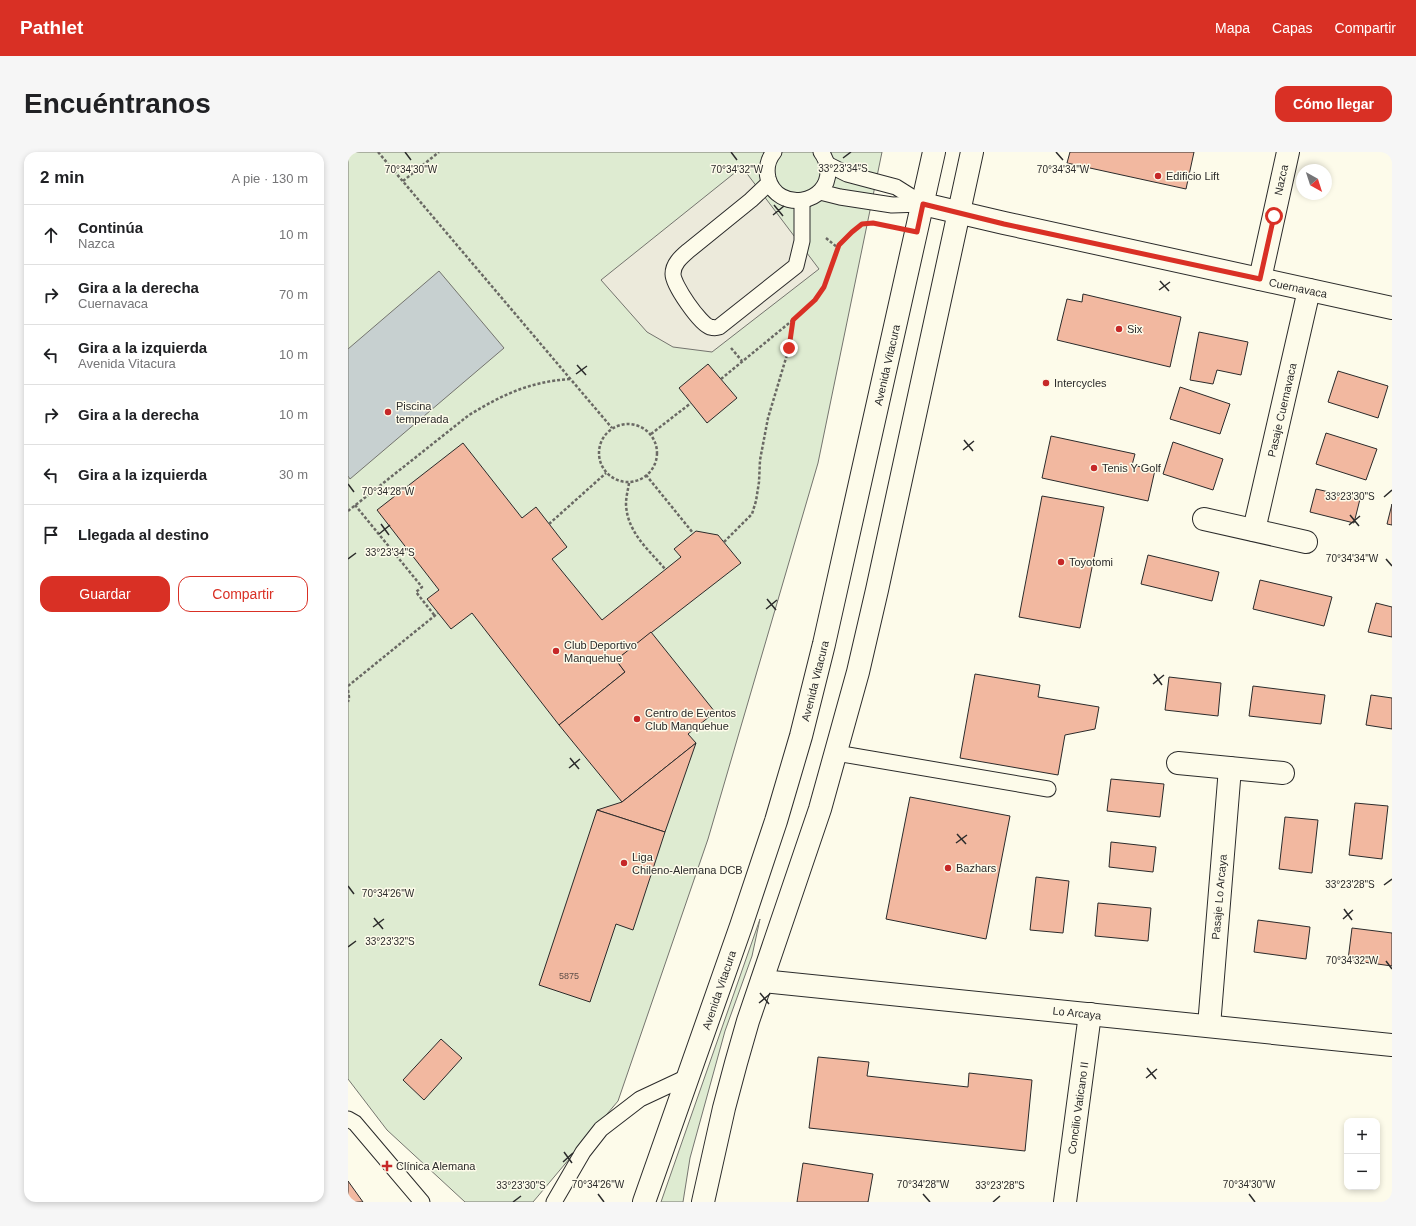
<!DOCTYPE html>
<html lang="es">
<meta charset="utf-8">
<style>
body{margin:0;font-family:Arial,sans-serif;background:#f6f6f6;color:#202124}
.controls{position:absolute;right:12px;bottom:12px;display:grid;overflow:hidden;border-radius:8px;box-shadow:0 2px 6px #0003}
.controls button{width:36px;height:36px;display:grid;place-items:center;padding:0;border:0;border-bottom:1px solid #e0e0e0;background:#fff;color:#202124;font:20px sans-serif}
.compass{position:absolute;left:948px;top:12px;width:36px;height:36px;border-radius:50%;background:#fff;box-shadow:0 2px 6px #0003;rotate:141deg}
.stop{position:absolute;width:12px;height:12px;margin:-9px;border:3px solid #d93025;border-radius:50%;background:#fff}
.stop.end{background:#d93025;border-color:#fff;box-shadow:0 1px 4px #0008}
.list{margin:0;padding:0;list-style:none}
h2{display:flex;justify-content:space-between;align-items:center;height:52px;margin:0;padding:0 16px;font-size:17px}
h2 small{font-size:13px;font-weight:400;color:#757577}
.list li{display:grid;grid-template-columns:26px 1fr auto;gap:12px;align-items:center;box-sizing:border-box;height:60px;padding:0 16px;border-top:1px solid #e0e0e0}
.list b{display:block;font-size:15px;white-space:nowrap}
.list p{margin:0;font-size:13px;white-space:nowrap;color:#757577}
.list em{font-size:13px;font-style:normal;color:#757577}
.actions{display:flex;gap:8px;padding:12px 16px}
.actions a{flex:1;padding:9px 0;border:1px solid #d93025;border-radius:12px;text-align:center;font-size:14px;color:#d93025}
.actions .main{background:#d93025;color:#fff}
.icon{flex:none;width:22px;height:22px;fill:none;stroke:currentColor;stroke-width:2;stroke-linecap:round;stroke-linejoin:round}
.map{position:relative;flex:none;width:1044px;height:1050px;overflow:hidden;border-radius:12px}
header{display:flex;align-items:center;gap:24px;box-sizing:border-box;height:56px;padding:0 20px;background:#d93025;color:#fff}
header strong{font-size:19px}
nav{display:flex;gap:22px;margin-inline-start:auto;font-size:14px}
.intro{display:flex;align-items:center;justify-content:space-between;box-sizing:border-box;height:96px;padding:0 24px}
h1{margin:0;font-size:28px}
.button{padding:10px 18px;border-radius:12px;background:#d93025;color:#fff;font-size:14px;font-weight:700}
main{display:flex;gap:24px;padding:0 24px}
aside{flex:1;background:#fff;border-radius:12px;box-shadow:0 2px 6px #0003}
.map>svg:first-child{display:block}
.green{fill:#deebd1;stroke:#74746e}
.parking{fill:#eceadb;stroke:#74746e}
.water{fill:#c7d0d0;stroke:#74746e}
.building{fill:#f2b8a0;stroke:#2b2b2b}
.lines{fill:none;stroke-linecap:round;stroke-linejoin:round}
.service-casing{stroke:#2b2b2b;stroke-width:17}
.minor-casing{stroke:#2b2b2b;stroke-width:24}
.primary-casing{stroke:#2b2b2b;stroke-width:24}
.path{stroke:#6a6964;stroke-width:2.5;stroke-dasharray:3 2;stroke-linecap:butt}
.service{stroke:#fdfbea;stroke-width:15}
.minor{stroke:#fdfbea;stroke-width:22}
.primary{stroke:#fdfbea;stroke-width:22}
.route{stroke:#d93025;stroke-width:5}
.ticks{fill:none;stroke:#2b2b2b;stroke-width:1.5}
.poi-dot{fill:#c62828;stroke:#fdfbea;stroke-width:1.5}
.labels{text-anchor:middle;stroke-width:3;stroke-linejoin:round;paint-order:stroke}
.number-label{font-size:9px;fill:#5d4e48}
.poi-label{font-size:11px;fill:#2b2b2b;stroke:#fdfbea;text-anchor:start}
.street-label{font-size:11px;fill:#2b2b2b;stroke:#fdfbea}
.ticks-label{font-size:10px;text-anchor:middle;fill:#2b2b2b;stroke:#fdfbea;stroke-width:3;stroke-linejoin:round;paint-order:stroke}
</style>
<header>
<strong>Pathlet</strong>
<nav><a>Mapa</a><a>Capas</a><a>Compartir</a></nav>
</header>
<div class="intro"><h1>Encuéntranos</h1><a class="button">Cómo llegar</a></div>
<main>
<aside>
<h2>2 min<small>A pie · 130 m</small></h2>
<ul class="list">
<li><svg class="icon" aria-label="ahead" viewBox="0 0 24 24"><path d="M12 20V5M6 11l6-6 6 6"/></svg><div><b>Continúa</b><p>Nazca</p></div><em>10 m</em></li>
<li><svg class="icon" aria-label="right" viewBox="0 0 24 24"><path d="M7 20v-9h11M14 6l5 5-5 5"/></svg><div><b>Gira a la derecha</b><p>Cuernavaca</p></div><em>70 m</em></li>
<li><svg class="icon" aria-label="left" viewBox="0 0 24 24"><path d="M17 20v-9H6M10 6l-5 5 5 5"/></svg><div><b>Gira a la izquierda</b><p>Avenida Vitacura</p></div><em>10 m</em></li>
<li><svg class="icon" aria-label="right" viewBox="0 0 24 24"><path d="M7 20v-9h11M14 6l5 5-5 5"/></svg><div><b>Gira a la derecha</b></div><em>10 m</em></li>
<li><svg class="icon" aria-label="left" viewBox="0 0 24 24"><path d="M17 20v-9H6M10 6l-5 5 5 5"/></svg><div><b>Gira a la izquierda</b></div><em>30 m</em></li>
<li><svg class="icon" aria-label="arrive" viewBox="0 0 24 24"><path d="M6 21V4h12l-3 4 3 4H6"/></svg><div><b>Llegada al destino</b></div></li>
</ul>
<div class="actions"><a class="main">Guardar</a><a>Compartir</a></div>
</aside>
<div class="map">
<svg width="1044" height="1050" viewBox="0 0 1044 1050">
<rect width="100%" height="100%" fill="#fdfbea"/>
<g class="green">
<path d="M 0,0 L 534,0 L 470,311 L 360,687 L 270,949 L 185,1050 L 117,1050 L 39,978 L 0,927 Z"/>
<path d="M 412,767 L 404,804 L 377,879 L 342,1006 L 335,1050 L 313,1050 Z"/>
</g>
<path class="parking" d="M 394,15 L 471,117 L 364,200 L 325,195 L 299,180 L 253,128 Z"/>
<path class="water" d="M 91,119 L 156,196 L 2,327 L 0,324 L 0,197 Z"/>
<g class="building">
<path d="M 722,0 L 846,0 L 838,37 L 719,11 Z"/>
<path d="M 735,142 L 833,165 L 822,215 L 709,188 L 719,147 L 734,150 Z"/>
<path d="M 851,180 L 900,190 L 893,223 L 869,218 L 865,232 L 842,228 Z"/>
<path d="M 360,212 L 389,246 L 359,271 L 331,236 Z"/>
<path d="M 990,219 L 1040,234 L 1030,266 L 980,250 Z"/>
<path d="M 832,235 L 882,252 L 872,282 L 822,267 Z"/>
<path d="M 978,281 L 1029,297 L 1018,328 L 968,312 Z"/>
<path d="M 703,284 L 787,302 L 784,313 L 807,318 L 800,349 L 694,326 Z"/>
<path d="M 825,290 L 875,307 L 865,338 L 815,322 Z"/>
<path d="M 115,291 L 174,366 L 188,355 L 219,395 L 204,407 L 254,468 L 333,405 L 326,397 L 348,379 L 370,383 L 393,411 L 268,508 L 277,520 L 211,573 L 124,461 L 103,477 L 79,447 L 91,438 L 29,358 Z"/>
<path d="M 968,337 L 1012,347 L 1006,371 L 962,360 Z"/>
<path d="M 694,344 L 756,355 L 732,476 L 671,465 Z"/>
<path d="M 1044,352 L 1044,373 L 1039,372 Z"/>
<path d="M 800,403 L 871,420 L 864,449 L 793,432 Z"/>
<path d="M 912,428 L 984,445 L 976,474 L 905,457 Z"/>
<path d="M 1028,451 L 1044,455 L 1044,485 L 1020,480 Z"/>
<path d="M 303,480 L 367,560 L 340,582 L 348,591 L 274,650 L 211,573 L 277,520 L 268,508 Z"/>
<path d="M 627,522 L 692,533 L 690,545 L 751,555 L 747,577 L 717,583 L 710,623 L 612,606 Z"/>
<path d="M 821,525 L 873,531 L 870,564 L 817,558 Z"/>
<path d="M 905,534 L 977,543 L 973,572 L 901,564 Z"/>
<path d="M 1023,543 L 1044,546 L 1044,577 L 1018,573 Z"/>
<path d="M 348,591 L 317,680 L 249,658 L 274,650 Z"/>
<path d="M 763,627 L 816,632 L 812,665 L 759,659 Z"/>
<path d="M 562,645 L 662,664 L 638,787 L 538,767 Z"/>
<path d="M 1007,651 L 1040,654 L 1034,707 L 1001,703 Z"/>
<path d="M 249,658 L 317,680 L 285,778 L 268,772 L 242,850 L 191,833 Z"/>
<path d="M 937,665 L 970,668 L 964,721 L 931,717 Z"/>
<path d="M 763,690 L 808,695 L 805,720 L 761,715 Z"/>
<path d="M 688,725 L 721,729 L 715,781 L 682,778 Z"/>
<path d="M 750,751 L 803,756 L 800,789 L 747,784 Z"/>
<path d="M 910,768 L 962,775 L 958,807 L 906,800 Z"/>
<path d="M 1004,776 L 1044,781 L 1044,814 L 1000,808 Z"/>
<path d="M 93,887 L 114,906 L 76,948 L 55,928 Z"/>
<path d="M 470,905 L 521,910 L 519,924 L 620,935 L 621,921 L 684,928 L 677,999 L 461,976 Z"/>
<path d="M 455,1011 L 525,1022 L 520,1050 L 449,1050 Z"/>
<path d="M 0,1029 L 15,1050 L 0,1050 Z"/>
</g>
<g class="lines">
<g class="service-casing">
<g id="service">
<path d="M 426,0 C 420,7 418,17 420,26 C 429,61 482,53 480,17 C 479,11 477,5 473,0"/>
<path d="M 479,12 L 499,22 L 548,35 L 575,52"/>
<path d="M 421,31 L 403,48 L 340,99 C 333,105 325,112 325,122 C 325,133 352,172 362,175 C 366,176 368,176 371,175 L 448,114 L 454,89 L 454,49"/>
<path d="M 472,40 L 492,45 L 544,53 L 575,52"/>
<path d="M 488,601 L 700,637"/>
<path d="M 0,967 L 7,971 L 74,1050"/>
<path d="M 206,1050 L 235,1000 L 253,977 L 292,947 L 339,925"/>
</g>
</g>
<g class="minor-casing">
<g id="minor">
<path d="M 575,52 L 656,71 L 1044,156"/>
<path d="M 912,127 L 940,0"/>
<path d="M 856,367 L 958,390"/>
<path d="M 906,378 L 961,138"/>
<path d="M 830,611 L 935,621"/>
<path d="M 414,829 L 1044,893"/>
<path d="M 861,874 L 882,616"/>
<path d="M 717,1050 L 742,862"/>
</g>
</g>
<g class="primary-casing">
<g id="primary">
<path d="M 296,1050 L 393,774 L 428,669 L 453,584 L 476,492 L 586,0"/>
<path d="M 355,1050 L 376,956 L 388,911 L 400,869 L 472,657 L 510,520 L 529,438 L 624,0"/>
</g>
</g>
<g class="path">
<path d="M 30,0 L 264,276"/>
<path d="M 55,29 L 91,0"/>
<path d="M 478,86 L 490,96"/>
<path d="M 383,196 L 394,209"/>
<path d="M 373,227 L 457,158 L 467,147 L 476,135 L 491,93 L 504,80 L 512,74"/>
<circle cx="280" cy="301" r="29"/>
<path d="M 303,282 L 343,251"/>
<path d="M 298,323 L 345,381"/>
<path d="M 281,331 C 280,338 278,345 278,352 C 279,380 300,397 317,417"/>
<path d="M 7,353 L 74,435 L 68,440 L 87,464"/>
<path d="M 0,359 L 121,263 C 156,242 181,230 222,227"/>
<path d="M 201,372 L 258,321"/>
<path d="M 376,390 L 404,362 L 408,349 L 411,330 L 412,308 L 420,266 L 441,196 L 445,168"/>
<path d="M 0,534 L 90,461"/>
<path d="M 0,538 L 1,545 L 0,550"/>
</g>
<use href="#service" class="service"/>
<use href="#minor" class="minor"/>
<use href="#primary" class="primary"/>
</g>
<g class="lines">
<path class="route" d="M 441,196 L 445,168 L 467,148 L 476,135 L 491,93 L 504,80 L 514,72 L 525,71 L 569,80 L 575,52 L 656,72 L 912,127 L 926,64"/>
</g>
<path class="ticks" d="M 57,0 L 63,8M 383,0 L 389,8M 708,0 L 715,8M 495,6 L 503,0M 426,53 L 435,64M 425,63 L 436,54M 812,129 L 821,139M 811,138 L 822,130M 229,213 L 238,223M 228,222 L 239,214M 616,288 L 625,299M 615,298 L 626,289M 0,332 L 6,340M 1036,345 L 1044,338M 1002,363 L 1011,374M 33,372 L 41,383M 1001,373 L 1012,364M 31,382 L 42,373M 0,407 L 8,401M 1038,407 L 1044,414M 419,447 L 428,458M 418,457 L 429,448M 806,522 L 814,533M 805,532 L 816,523M 222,606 L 231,617M 221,616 L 232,607M 609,682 L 618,692M 608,691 L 619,683M 1036,733 L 1044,727M 0,734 L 6,742M 996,757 L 1004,768M 26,766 L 35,777M 995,767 L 1005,758M 25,775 L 36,767M 0,795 L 8,789M 1038,809 L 1044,817M 412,841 L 421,852M 411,851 L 422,842M 799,916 L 808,927M 798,926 L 809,917M 216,1000 L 224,1011M 215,1010 L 225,1001M 250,1042 L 256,1050M 575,1042 L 582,1050M 901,1042 L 907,1050M 165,1050 L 173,1044M 645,1050 L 652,1044"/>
<g class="poi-dot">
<circle cx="810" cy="24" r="4"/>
<circle cx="771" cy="177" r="4"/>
<circle cx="698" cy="231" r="4"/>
<circle cx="40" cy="260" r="4"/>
<circle cx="746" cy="316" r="4"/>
<circle cx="713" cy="410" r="4"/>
<circle cx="208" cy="499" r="4"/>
<circle cx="289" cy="567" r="4"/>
<circle cx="276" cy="711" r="4"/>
<circle cx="600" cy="716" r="4"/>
<path d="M37 1008h4v4h4v4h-4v4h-4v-4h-4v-4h4z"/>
</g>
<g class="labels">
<g class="number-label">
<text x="221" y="827">5875</text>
</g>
<g class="poi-label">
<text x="818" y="28">Edificio Lift</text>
<text x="779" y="181">Six</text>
<text x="706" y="235">Intercycles</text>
<text x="48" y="258">Piscina<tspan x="48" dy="13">temperada</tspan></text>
<text x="754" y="320">Tenis Y Golf</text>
<text x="721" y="414">Toyotomi</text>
<text x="216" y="497">Club Deportivo<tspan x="216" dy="13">Manquehue</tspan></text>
<text x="297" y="565">Centro de Eventos<tspan x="297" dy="13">Club Manquehue</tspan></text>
<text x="284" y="709">Liga<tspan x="284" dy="13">Chileno-Alemana DCB</tspan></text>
<text x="608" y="720">Bazhars</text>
<text x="48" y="1018">Clínica Alemana</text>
</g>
<g class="street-label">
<text transform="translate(933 28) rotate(-78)" y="4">Nazca</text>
<text transform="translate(950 136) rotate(12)" y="4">Cuernavaca</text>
<text transform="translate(539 213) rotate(-77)" y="4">Avenida Vitacura</text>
<text transform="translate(934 258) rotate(-77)" y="4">Pasaje Cuernavaca</text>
<text transform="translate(467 529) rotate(-76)" y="4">Avenida Vitacura</text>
<text transform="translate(871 745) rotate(-85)" y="4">Pasaje Lo Arcaya</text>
<text transform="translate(371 838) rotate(-71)" y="4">Avenida Vitacura</text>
<text transform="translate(729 861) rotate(6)" y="4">Lo Arcaya</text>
<text transform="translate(730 956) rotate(-82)" y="4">Concilio Vaticano II</text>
</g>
</g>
<g class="ticks-label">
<text x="495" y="20">33°23'34"S</text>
<text x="63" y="21">70°34'30"W</text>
<text x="389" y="21">70°34'32"W</text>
<text x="715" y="21">70°34'34"W</text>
<text x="40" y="343">70°34'28"W</text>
<text x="1002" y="348">33°23'30"S</text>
<text x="42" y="404">33°23'34"S</text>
<text x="1004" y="410">70°34'34"W</text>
<text x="1002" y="736">33°23'28"S</text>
<text x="40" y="745">70°34'26"W</text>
<text x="42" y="793">33°23'32"S</text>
<text x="1004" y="812">70°34'32"W</text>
<text x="250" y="1036">70°34'26"W</text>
<text x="575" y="1036">70°34'28"W</text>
<text x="901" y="1036">70°34'30"W</text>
<text x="173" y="1037">33°23'30"S</text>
<text x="652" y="1037">33°23'28"S</text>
</g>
</svg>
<div class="controls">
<button>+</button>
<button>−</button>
</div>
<svg class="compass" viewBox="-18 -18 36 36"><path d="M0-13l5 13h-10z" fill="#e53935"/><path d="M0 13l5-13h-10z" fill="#757577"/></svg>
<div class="stop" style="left:926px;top:64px"></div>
<div class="stop end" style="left:441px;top:196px"></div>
</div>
</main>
